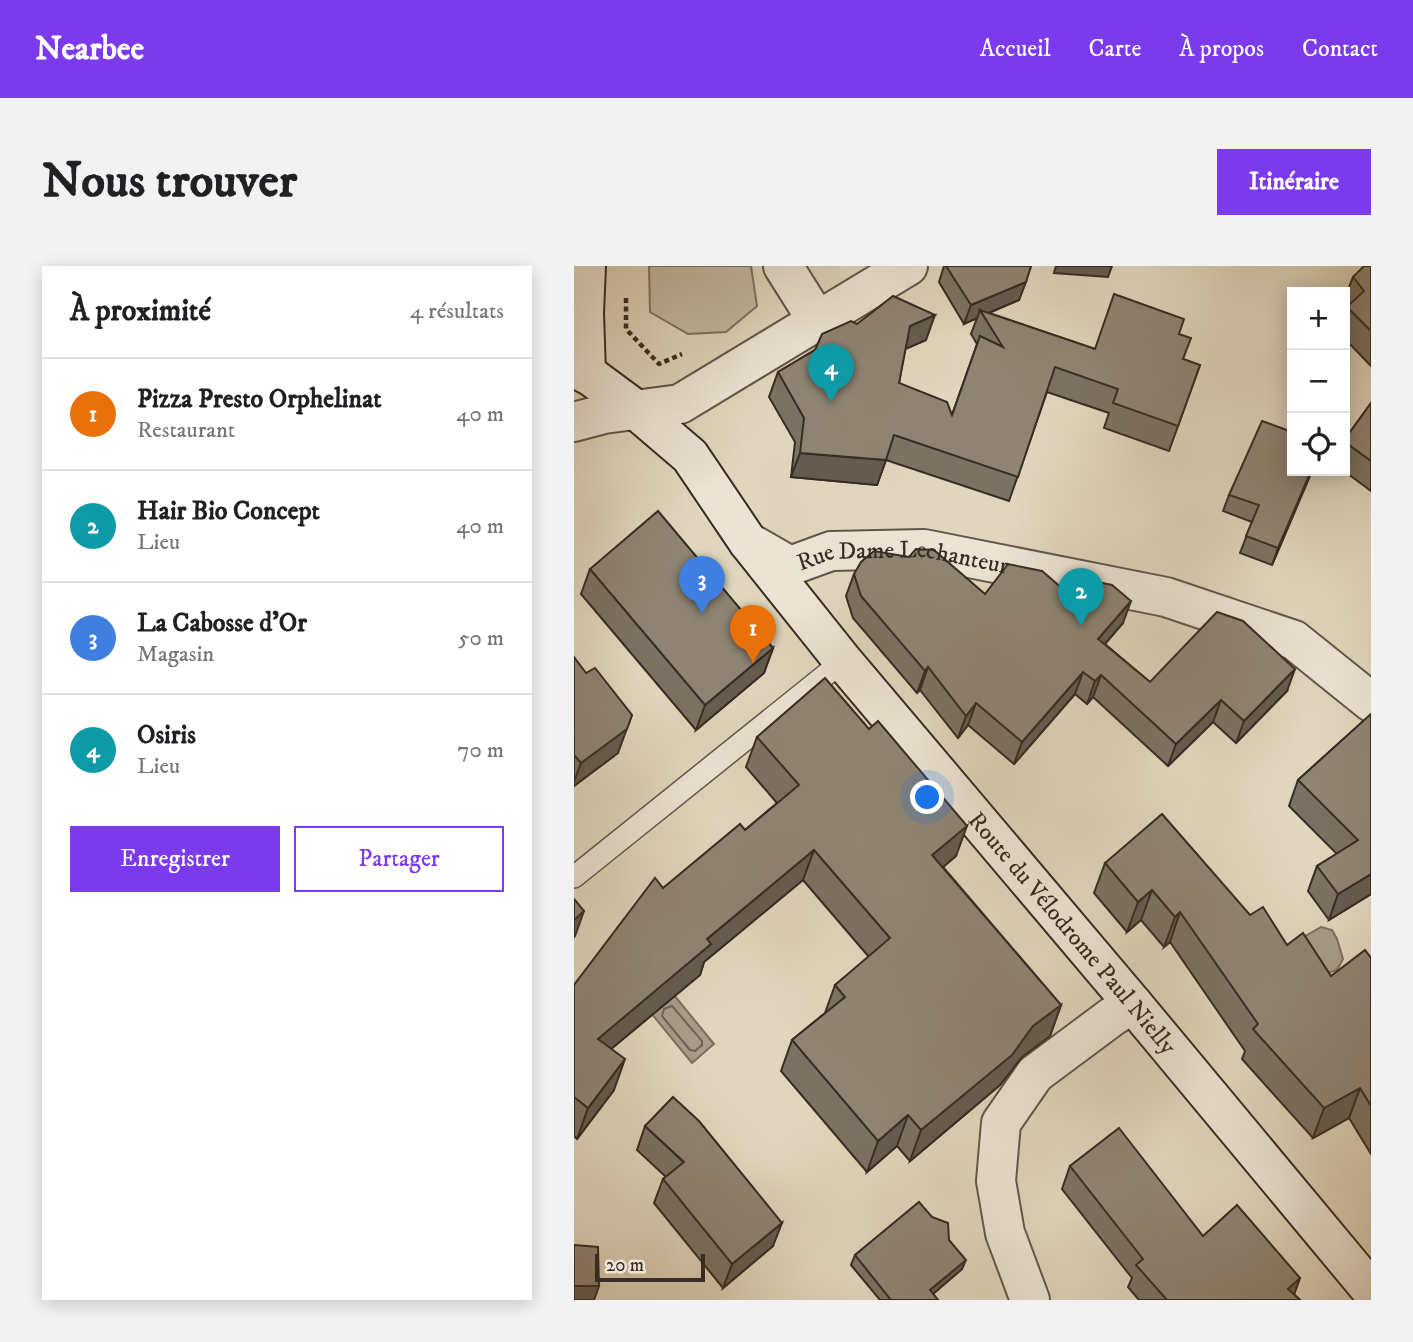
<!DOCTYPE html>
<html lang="fr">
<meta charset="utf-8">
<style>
body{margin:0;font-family:"IM FELL DW Pica",serif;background:#f2f2f2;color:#202124}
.controls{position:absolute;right:21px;top:21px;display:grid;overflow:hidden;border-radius:0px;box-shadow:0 4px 18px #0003}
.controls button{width:63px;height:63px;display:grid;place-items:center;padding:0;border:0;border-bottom:2px solid #e0e0e0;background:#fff;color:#202124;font:35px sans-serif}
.scale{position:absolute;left:21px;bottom:18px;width:110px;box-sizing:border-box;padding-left:7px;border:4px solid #382c23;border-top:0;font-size:19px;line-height:24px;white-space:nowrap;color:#382c23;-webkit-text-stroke:5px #ebe4d4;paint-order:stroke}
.you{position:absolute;left:354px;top:532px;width:24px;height:24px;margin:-18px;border:5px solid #fff;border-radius:50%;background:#1a73e8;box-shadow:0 0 0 10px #1a73e833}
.badge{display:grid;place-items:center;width:46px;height:46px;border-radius:50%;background:#7c3aed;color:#fff;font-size:23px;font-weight:700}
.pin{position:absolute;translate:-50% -58px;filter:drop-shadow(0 2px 4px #0008)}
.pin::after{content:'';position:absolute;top:37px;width:24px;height:21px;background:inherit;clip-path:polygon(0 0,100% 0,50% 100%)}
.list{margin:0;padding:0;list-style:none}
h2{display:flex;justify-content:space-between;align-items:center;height:91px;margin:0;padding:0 28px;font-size:30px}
h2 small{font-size:23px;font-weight:400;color:#757577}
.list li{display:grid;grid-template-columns:46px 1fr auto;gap:21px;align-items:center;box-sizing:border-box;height:112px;padding:0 28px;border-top:2px solid #e0e0e0}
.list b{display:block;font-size:26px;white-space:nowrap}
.list p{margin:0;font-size:23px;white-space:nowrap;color:#757577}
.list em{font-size:23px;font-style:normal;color:#757577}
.actions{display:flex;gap:14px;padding:21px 28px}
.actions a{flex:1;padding:16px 0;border:2px solid #7c3aed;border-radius:0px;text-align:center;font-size:24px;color:#7c3aed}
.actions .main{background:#7c3aed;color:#fff}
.icon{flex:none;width:38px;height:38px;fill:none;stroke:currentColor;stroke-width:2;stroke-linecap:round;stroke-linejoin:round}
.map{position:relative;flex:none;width:797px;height:1034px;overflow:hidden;border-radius:0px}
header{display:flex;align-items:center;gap:42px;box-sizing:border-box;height:98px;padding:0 35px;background:#7c3aed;color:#fff}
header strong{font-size:33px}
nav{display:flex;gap:38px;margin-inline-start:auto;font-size:24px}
.intro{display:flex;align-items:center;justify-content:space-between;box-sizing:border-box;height:168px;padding:0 42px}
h1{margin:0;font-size:49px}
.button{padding:18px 32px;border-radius:0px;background:#7c3aed;color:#fff;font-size:24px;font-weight:700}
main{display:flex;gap:42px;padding:0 42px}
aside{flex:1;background:#fff;border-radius:0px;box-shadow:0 4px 18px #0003}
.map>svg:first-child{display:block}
.green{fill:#c3b9a3;stroke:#7e7263;stroke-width:2}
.water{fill:#a79c89;stroke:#7b6f60;stroke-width:2}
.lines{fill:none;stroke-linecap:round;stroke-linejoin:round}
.shore{stroke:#706456;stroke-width:2}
.lane-casing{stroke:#62564a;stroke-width:24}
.street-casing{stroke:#62564a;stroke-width:42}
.secondary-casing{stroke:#382c23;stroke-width:42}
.path{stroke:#382c23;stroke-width:4.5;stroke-dasharray:5 3.5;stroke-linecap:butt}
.lane{stroke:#ebe4d4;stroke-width:21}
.street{stroke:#ebe4d4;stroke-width:38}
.secondary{stroke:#ebe4d4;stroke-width:38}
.wall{fill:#7b7263;stroke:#382c23;stroke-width:2}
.shaded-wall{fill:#645c50;stroke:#382c23;stroke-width:2}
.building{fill:#8f8473;stroke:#382c23;stroke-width:2}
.labels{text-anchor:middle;stroke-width:5;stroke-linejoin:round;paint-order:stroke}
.street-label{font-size:24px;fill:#382c23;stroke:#ebe4d4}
</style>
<header>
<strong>Nearbee</strong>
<nav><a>Accueil</a><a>Carte</a><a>À propos</a><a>Contact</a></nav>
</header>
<div class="intro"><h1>Nous trouver</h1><a class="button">Itinéraire</a></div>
<main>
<aside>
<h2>À proximité<small>4 résultats</small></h2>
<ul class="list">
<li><span class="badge" style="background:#e8710a">1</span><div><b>Pizza Presto Orphelinat</b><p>Restaurant</p></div><em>40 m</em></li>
<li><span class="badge" style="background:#0f9aa8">2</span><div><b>Hair Bio Concept</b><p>Lieu</p></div><em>40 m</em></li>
<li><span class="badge" style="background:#3f7fe0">3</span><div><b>La Cabosse d'Or</b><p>Magasin</p></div><em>50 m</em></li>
<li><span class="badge" style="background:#0f9aa8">4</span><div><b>Osiris</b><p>Lieu</p></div><em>70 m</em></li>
</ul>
<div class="actions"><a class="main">Enregistrer</a><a>Partager</a></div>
</aside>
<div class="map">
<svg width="797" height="1034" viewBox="0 0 797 1034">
<rect width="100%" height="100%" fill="#e0d6bd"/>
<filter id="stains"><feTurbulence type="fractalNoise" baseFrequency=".00286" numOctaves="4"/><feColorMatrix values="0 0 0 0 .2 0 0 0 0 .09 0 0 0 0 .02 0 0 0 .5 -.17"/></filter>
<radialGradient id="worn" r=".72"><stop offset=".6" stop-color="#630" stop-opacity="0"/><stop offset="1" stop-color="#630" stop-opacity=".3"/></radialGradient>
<path class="green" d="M 75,0 L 177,0 L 183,40 L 152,66 L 114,68 L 76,46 Z"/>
<g class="water">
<path d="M 747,661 L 758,664 L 763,673 L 769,693 L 763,704 L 748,709 L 728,672 Z"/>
<path d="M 100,729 L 140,778 L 118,797 L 77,747 Z"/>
</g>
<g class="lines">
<path class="shore" d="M 98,740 L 128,775 L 128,779 L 121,785 L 116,784 L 88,750 L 90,743 Z"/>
<g class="lane-casing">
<path id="lane" d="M 0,611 L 269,395"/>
</g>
<g class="street-casing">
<g id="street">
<path d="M 209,0 L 243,54"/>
<path d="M 0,156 L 30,148 L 106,138 L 334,0"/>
<path id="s1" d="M 174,276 L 216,300 L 257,285 L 350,283 L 592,331 L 720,374 L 797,436"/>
<path d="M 456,1034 L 431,967 L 422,915 L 427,857 L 461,808 L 539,750 L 559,738"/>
</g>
</g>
<g class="secondary-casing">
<g id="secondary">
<path id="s2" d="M 0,98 L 61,143 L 116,190 L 174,276 L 269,395 L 559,738 L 797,1024"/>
<path d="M 12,108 L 10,47 L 12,0"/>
</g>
</g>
<path class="path" d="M 52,32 L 52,63 L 85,98 L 108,88"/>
<use href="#lane" class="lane"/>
<use href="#street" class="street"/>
<use href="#secondary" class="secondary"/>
</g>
<g class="wall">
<path d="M 370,0 L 457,0 L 445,34 L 415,47 L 521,83 L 605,68 L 609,93 L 626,99 L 595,185 L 530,162 L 535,147 L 473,126 L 435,235 L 312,194 L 303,219 L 217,211 L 221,176 L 195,131 L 204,106 L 241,84 L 352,74 L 331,83 L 325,117 L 378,149 L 403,78 L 397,68 L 403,52 L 390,58 L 365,16 Z"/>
<path d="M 797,0 L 797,100 L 771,73 L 771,48 L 773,41 L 771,38 L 771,32 L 779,11 Z"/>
<path d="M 797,137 L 797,225 L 770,205 L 771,205 L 771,173 Z"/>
<path d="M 718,205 L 738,205 L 698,299 L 666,287 L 678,256 L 649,245 L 655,229 Z"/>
<path d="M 16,303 L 199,382 L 190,407 L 122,464 L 7,328 Z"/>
<path d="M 280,308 L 411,328 L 489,323 L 549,357 L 531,378 L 576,416 L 713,425 L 662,477 L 639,456 L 594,500 L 519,431 L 513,438 L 501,428 L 440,498 L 394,459 L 384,472 L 346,424 L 343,427 L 279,352 L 272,330 Z"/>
<path d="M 0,391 L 44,487 L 0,520 Z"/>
<path d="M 797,448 L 797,628 L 755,654 L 734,625 L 743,600 L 763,588 L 715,540 L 724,514 Z"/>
<path d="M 183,471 L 382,590 L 369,601 L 487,739 L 476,770 L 448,791 L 426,819 L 336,895 L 323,880 L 293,906 L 207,805 L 218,774 L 251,747 L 261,719 L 295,691 L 229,614 L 130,696 L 126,709 L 37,783 L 40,824 L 3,873 L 0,870 L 0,719 L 89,622 L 171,564 L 203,537 L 172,501 Z"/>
<path d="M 531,597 L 676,649 L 713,679 L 757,710 L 797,692 L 797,888 L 775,852 L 739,872 L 668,793 L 671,785 L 596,676 L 590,681 L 567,654 L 553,666 L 520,627 Z"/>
<path d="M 71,860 L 199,980 L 149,1022 L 80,937 L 89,913 L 92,911 L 63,884 Z"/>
<path d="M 496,900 L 629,970 L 726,1012 L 720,1028 L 726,1034 L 565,1034 L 554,1021 L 558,1012 L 488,923 Z"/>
<path d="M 375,974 L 388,1003 L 359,1028 L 364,1034 L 306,1034 L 277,999 L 281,989 Z"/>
</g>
<g class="shaded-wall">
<path d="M 482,0 L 538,0 L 534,11 L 480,7 Z"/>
<path d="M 452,16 L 445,34 L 409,49 L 406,44 L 403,52 L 390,58 L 397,39 Z"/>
<path d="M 361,49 L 352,74 L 327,85 L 336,60 Z"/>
<path d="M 226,187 L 312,194 L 303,219 L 217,211 Z"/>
<path d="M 737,205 L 738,205 L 698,299 L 704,282 Z"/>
<path d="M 557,335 L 549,357 L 516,395 L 524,373 Z"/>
<path d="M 199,382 L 190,407 L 122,464 L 131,439 Z"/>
<path d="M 354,401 L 346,424 L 343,427 L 351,405 Z"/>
<path d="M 721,403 L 713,425 L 662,477 L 670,455 Z"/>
<path d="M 509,406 L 501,428 L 440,498 L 448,476 Z"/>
<path d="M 527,409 L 519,431 L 513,438 L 521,415 Z"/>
<path d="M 647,434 L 639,456 L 594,500 L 602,478 Z"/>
<path d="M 402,437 L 394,459 L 384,472 L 392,450 Z"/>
<path d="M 58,449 L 44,487 L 0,520 L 0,516 L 7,497 Z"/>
<path d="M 393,560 L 382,590 L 347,620 L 358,589 Z"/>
<path d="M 240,584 L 229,614 L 130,696 L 126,709 L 13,803 L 24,773 L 133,673 Z"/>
<path d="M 797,608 L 797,628 L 755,654 L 764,628 Z"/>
<path d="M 578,624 L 567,654 L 553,666 L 564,636 Z"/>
<path d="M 10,645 L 1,670 L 0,671 L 0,654 Z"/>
<path d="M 606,646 L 596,676 L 590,681 L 601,651 Z"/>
<path d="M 487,739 L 476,770 L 448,791 L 426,819 L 336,895 L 347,864 L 459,760 Z"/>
<path d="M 51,793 L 40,824 L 3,873 L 14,842 Z"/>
<path d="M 786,822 L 775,852 L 739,872 L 750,842 Z"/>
<path d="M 334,849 L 323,880 L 293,906 L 304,875 Z"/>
<path d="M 208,957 L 199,980 L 149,1022 L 158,998 Z"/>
<path d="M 392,994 L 388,1003 L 353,1033 L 356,1024 Z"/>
<path d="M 726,1012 L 718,1034 L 714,1023 Z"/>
<path d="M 0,1020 L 25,1020 L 20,1034 L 0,1034 Z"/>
</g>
<g class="building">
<path d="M 372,0 L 457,0 L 452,16 L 397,39 Z"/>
<path d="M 790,0 L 797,0 L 797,65 L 773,41 L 790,25 L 779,11 Z"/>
<path d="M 540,28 L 610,53 L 605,68 L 617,72 L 609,93 L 626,99 L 604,160 L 539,137 L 544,123 L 481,101 L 444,211 L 320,169 L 312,194 L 226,187 L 230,152 L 204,106 L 241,84 L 248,68 L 277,55 L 283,58 L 319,30 L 361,49 L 336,60 L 325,117 L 373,136 L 378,149 L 406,70 L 429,81 L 406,44 L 521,83 Z"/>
<path d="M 797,137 L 797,195 L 771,176 L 771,173 Z"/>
<path d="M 688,155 L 718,166 L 718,205 L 737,205 L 704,282 L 672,270 L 685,239 L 655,229 Z"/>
<path d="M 84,245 L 199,382 L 131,439 L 16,303 Z"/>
<path d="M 342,283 L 360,284 L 411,328 L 434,298 L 468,305 L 489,323 L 500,311 L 538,319 L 557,335 L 524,373 L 576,416 L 643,346 L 669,355 L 721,403 L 670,455 L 647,434 L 602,478 L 527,409 L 521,415 L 509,406 L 448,476 L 402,437 L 392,450 L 354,401 L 351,405 L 287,330 L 280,308 L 287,296 L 300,285 L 335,291 Z"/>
<path d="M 0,391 L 12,407 L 21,402 L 58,449 L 53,463 L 7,497 L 0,489 Z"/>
<path d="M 251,412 L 295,463 L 304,455 L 393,560 L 358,589 L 487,739 L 459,760 L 438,789 L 347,864 L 334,849 L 304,875 L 218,774 L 271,731 L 261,719 L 316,672 L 240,584 L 133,673 L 137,678 L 24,773 L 51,793 L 14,842 L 0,831 L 0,719 L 81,612 L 89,622 L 166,558 L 171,564 L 225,519 L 183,471 Z"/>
<path d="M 797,448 L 797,608 L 764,628 L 743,600 L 784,574 L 724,514 Z"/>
<path d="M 588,548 L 676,649 L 689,641 L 713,679 L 729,667 L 757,710 L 791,684 L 797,692 L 797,840 L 786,822 L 750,842 L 679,763 L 684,758 L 606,646 L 601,651 L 578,624 L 564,636 L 531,597 Z"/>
<path d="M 0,633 L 10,645 L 0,654 Z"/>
<path d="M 99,831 L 125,855 L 208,957 L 158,998 L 89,913 L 110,896 L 71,860 Z"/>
<path d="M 545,862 L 629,970 L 663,939 L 726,1012 L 714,1023 L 726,1034 L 593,1034 L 562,999 L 569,993 L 496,900 Z"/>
<path d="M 345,936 L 358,951 L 374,957 L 375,974 L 392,994 L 356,1024 L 364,1034 L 317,1034 L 281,989 Z"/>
<path d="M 0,979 L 24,981 L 25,1020 L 0,1020 Z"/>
</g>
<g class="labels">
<g class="street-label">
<text dy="8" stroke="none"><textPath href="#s1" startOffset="164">Rue Dame Lechanteur</textPath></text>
<text dy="8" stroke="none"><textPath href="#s2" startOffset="760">Route du Vélodrome Paul Nielly</textPath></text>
</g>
</g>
<rect width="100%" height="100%" filter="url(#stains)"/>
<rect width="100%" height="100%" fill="url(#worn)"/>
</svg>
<div class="controls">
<button>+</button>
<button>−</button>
<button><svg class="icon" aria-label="locate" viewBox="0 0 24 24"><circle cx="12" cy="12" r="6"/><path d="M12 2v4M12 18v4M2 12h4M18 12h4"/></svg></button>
</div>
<div class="scale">20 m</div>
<div class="you"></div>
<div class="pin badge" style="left:179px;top:397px;background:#e8710a">1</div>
<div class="pin badge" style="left:507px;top:360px;background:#0f9aa8">2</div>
<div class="pin badge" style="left:128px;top:348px;background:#3f7fe0">3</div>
<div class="pin badge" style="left:257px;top:136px;background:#0f9aa8">4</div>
</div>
</main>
